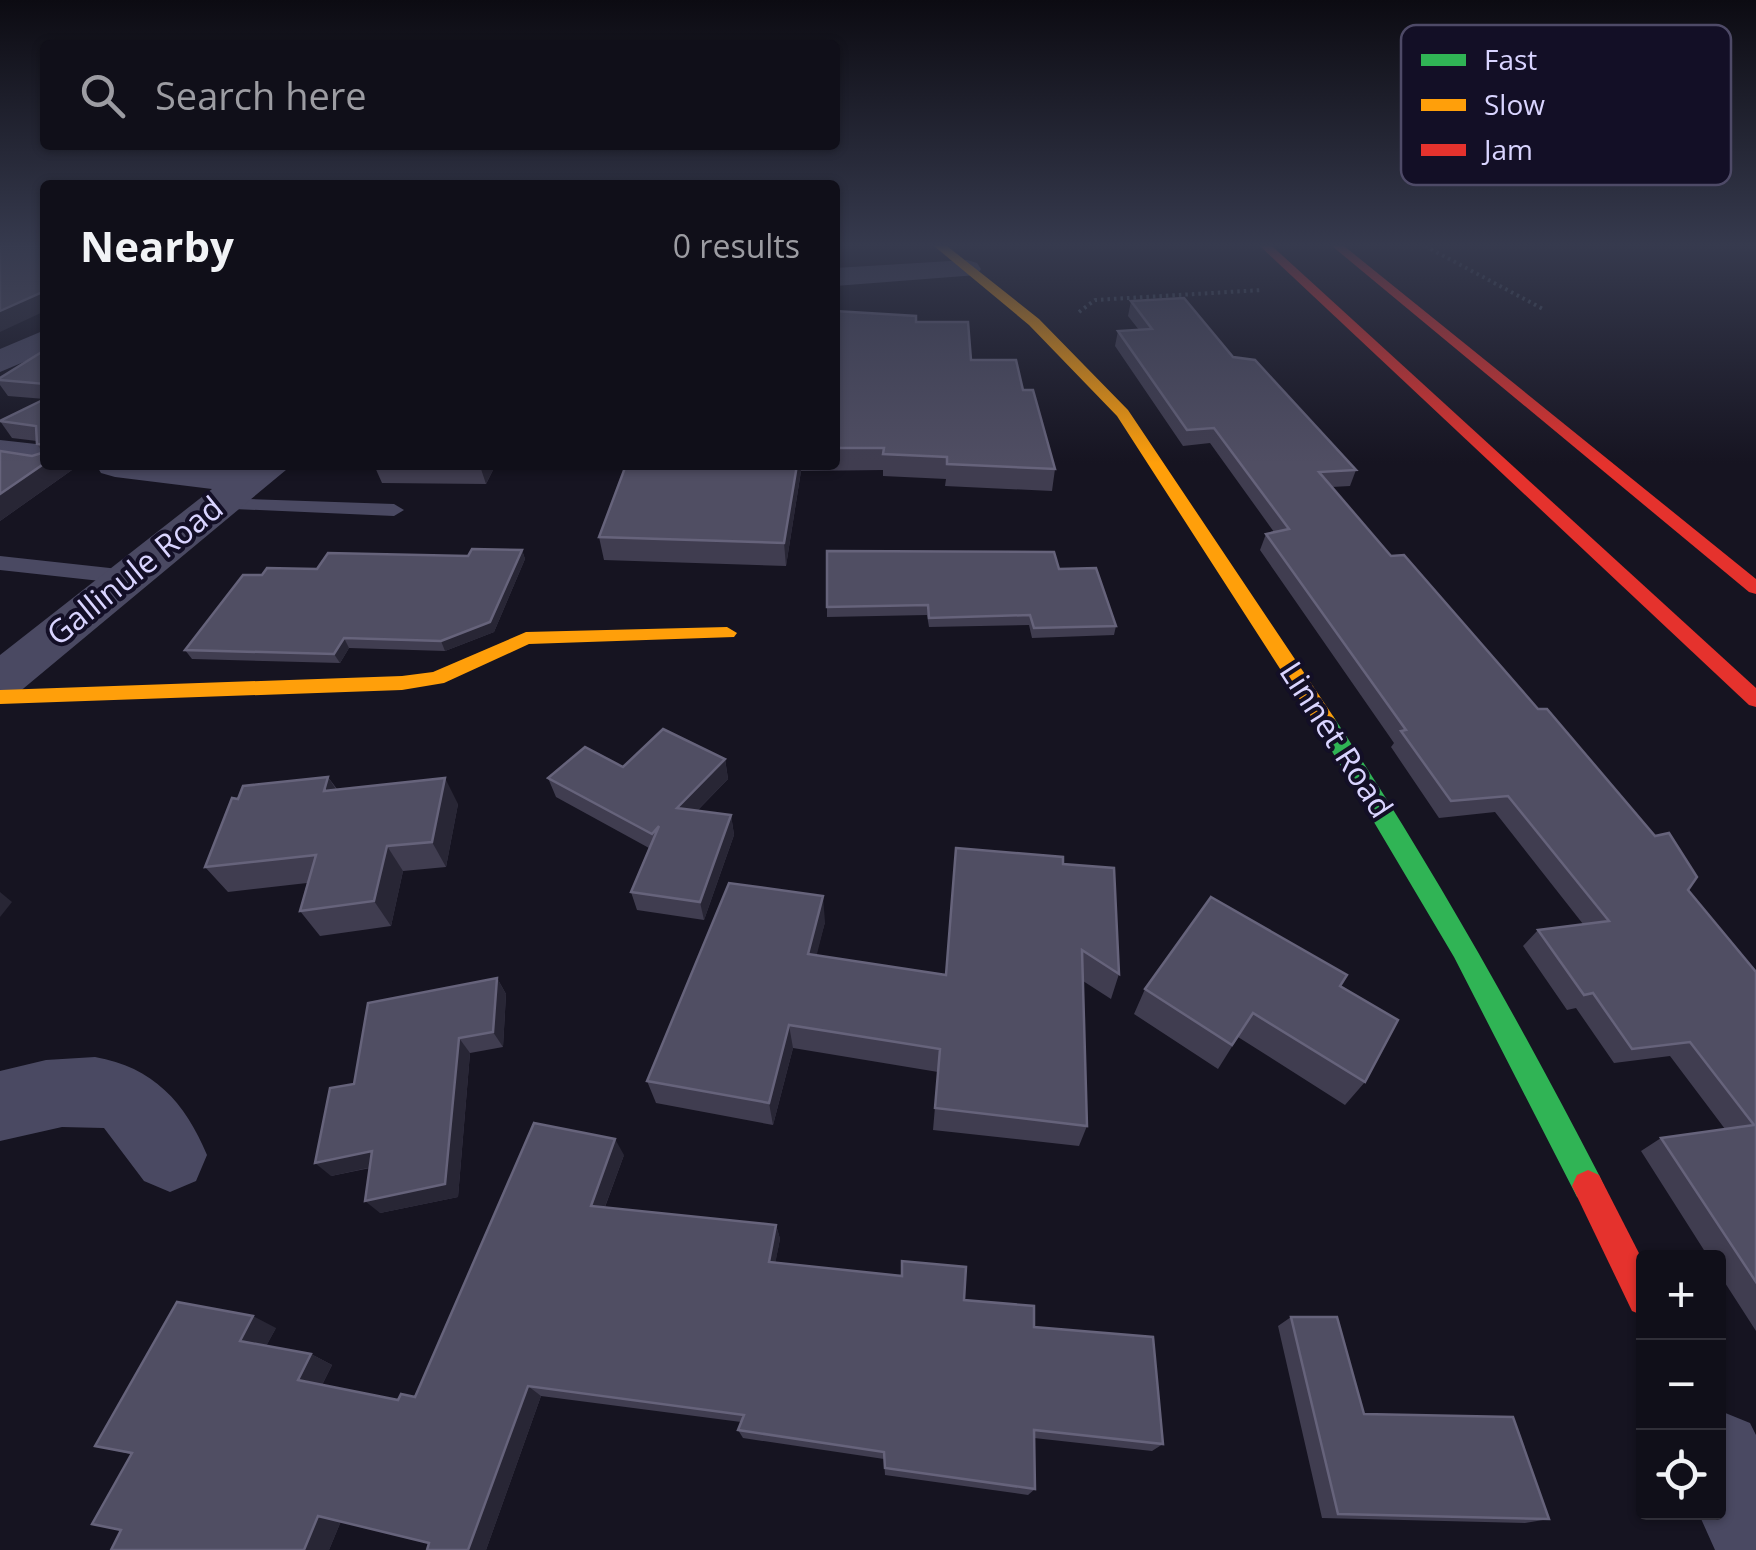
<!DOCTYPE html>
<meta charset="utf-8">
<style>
body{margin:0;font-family:"Open Sans",sans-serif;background:#191822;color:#f1f3f6}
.controls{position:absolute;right:30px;bottom:30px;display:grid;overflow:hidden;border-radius:10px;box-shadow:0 2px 8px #0004}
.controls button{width:90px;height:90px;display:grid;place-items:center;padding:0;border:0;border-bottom:2px solid #302f38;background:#100f19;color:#f1f3f6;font:50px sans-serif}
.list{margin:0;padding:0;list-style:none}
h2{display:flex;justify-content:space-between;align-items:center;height:130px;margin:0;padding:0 40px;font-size:42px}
h2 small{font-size:32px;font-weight:400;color:#9c9ca2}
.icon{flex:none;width:55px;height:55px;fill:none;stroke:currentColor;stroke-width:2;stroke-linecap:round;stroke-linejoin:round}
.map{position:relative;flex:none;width:1756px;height:1550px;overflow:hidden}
.search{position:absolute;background:#100f19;box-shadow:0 2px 8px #0004;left:40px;top:40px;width:800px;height:110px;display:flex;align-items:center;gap:25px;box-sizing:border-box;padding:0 35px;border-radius:10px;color:#9c9ca2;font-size:38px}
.panel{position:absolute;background:#100f19;box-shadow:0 2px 8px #0004;left:40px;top:180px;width:800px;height:290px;border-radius:10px}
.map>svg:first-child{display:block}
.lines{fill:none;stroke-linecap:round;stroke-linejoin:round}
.path{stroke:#44505f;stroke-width:4;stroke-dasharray:2.5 4;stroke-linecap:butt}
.lane{fill:#4a4962;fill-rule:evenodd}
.street{fill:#4a4962;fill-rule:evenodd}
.fast{fill:#30b455;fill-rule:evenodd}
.slow{fill:#ff9f0a;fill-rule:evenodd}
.jam{fill:#e5322d;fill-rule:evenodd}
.wall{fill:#403d50}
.shaded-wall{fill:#282635}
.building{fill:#504e63;stroke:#66637b;stroke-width:2.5}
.labels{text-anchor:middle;stroke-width:8;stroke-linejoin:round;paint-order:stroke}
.street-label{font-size:32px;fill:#d9d4ff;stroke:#130f26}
.key{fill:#130f26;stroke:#4e4a67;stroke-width:2.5}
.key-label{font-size:28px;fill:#d9d4ff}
</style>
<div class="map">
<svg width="1756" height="1550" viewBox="0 0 1756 1550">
<rect width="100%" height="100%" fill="#161421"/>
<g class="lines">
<g class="path">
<path d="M 1425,246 L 1543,309"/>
<path d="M 1079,312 L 1095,300 L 1262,290"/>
</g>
<g class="lane">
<path d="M 219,498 L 394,504 L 404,510 L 394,516 L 212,508 L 209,504 Z"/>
<path d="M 0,556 L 128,570 L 139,577 L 128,584 L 0,570 Z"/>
</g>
<g class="street">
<path d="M 967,260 L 977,263 L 981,269 L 977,275 L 835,286 L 835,268 Z"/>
<path d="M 45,330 L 45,353 L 0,372 L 0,349 Z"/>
<path d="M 0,440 L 45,445 L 45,465 L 59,465 L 45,469 L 0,462 Z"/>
<path d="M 96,465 L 292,465 L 18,693 L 0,698 L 0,655 L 212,489 L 115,477 L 101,473 Z"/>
<path d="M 95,1057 C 153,1067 185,1102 207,1155 L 196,1181 L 170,1192 L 144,1181 L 104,1128 L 62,1127 L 0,1141 L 0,1071 L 46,1060 Z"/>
<path d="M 1718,1410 L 1750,1423 L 1756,1435 L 1756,1550 L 1715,1550 L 1698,1512 L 1718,1512 Z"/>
</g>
<path class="fast" d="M 1325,713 L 1333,716 C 1431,864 1517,1017 1599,1175 L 1604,1186 L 1599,1197 L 1588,1202 L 1577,1197 L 1454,957 L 1314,721 Z"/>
<g class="slow">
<path d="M 934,246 L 947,246 L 1039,319 L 1128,410 L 1333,716 L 1336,721 L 1333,726 L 1317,726 L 1117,416 L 1029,325 Z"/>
<path d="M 727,627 L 737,633 L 734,637 L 529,644 L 444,683 L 402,690 L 0,704 L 0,690 L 402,676 L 433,672 L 526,632 Z"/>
</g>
<g class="jam">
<path d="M 1260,246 L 1272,246 L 1756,688 L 1756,707 L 1749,705 Z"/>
<path d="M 1332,246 L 1344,246 L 1756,579 L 1756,594 L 1749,592 Z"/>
<path d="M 1588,1170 L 1599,1175 L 1644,1263 L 1644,1316 L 1632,1311 L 1572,1186 L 1577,1175 Z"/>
</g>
</g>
<g class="wall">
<path d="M 1131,301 L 1233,357 L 1356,470 L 1350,486 L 1332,487 L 1391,556 L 1688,890 L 1756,972 L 1756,1331 L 1718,1272 L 1718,1258 L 1709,1258 L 1641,1151 L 1661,1138 L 1725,1129 L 1670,1056 L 1614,1063 L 1576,1008 L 1567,1010 L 1523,946 L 1538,930 L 1583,924 L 1495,812 L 1439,818 L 1391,747 L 1394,743 L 1260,550 L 1266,534 L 1274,532 L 1210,443 L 1183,446 L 1115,346 L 1118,331 L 1139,330 L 1128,316 Z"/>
<path d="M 835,311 L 916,322 L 971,360 L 1023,390 L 1055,469 L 1052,491 L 945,486 L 946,479 L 883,476 L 883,470 L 801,471 L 786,566 L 604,560 L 599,537 L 626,465 L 835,465 Z"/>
<path d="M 45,350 L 45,465 L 79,465 L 0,521 L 0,451 L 32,456 L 42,452 L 37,444 L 37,441 L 12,438 L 0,421 L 45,399 L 8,396 L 0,385 L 0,378 Z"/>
<path d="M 374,465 L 533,465 L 532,468 L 494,468 L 486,484 L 382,483 Z"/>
<path d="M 522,550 L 525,559 L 494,632 L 445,651 L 349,648 L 340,663 L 192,659 L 185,650 L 317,569 Z"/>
<path d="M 1059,569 L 1116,626 L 1114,635 L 1032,638 L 1029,625 L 929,627 L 927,615 L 827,617 L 827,607 Z"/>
<path d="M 725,759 L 728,779 L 697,811 L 731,815 L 734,835 L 704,920 L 637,910 L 631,892 L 649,848 L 556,797 L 548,778 L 623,767 Z"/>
<path d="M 328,777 L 337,789 L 458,804 L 446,867 L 403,871 L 391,926 L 320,936 L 300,911 L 307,883 L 228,892 L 205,867 L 238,799 Z"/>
<path d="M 1063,864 L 1119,974 L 1111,999 L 1083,981 L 1087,1126 L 1079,1146 L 933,1130 L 938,1072 L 793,1048 L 773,1125 L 656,1103 L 647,1081 L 825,922 L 816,955 L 946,975 Z"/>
<path d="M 497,978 L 506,994 L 503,1047 L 470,1053 L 458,1197 L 380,1213 L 370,1168 L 331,1176 Z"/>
<path d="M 1340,986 L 1365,1082 L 1345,1105 L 1238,1037 L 1218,1069 L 1134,1014 L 1145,989 Z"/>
<path d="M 624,1155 L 605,1207 L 776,1225 L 780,1239 L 775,1263 L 964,1300 L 1034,1327 L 1163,1444 L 1152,1451 L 1034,1438 L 1035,1489 L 1028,1495 L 885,1475 L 884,1459 L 743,1438 L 738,1430 L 741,1422 L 541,1396 L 486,1550 L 427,1550 L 429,1543 L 341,1521 L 329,1550 L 111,1550 L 121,1530 L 131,1454 L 95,1446 L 276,1328 L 266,1346 L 311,1354 L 332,1365 L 322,1385 L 398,1400 L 415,1397 Z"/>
<path d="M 1291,1317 L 1364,1414 L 1549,1519 L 1525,1523 L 1322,1518 L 1278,1326 Z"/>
</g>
<g class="shaded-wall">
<path d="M 45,291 L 45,311 L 0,332 L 0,311 Z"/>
<path d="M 45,463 L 45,465 L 79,465 L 0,521 L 0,494 Z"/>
<path d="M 493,465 L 494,468 L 486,484 L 480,466 Z"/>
<path d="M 797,465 L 801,465 L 801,471 L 786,566 L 784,543 Z"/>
<path d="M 522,550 L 525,559 L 494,632 L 445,651 L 441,641 Z"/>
<path d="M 344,638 L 349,648 L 340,663 L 334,654 Z"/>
<path d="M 725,759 L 728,779 L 681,827 L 677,808 Z"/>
<path d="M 328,777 L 345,803 L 324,791 Z"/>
<path d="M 445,778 L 458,804 L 446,867 L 432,842 Z"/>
<path d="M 731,815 L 734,835 L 704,920 L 700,902 Z"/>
<path d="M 387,846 L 403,871 L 391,926 L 374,901 Z"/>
<path d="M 0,892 L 12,902 L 0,917 Z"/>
<path d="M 823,896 L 825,922 L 811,978 L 808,954 Z"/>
<path d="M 497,978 L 506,994 L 503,1047 L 493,1032 Z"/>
<path d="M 789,1025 L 793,1048 L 773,1125 L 769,1103 Z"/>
<path d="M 459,1038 L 470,1053 L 458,1197 L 380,1213 L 365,1201 Z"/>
<path d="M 615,1139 L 624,1155 L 600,1220 L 591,1206 Z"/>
<path d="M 372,1151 L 386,1164 L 331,1176 L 315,1163 Z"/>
<path d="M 776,1225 L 780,1239 L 773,1275 L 769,1262 Z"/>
<path d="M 253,1316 L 276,1328 L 263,1352 L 240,1341 Z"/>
<path d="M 311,1354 L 332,1365 L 320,1389 L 298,1380 Z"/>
<path d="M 528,1386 L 541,1396 L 486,1550 L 468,1550 Z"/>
<path d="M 318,1516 L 341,1521 L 329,1550 L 304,1550 Z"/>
</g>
<g class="building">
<path d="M 0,246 L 45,246 L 45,291 L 0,311 Z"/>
<path d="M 1184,298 L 1233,357 L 1255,360 L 1356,470 L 1319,472 L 1391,556 L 1404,555 L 1538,709 L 1547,709 L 1655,836 L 1669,833 L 1697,877 L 1688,890 L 1756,972 L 1756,1282 L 1661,1138 L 1754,1125 L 1690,1042 L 1632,1049 L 1593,993 L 1584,995 L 1538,930 L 1609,921 L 1508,796 L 1451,801 L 1401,731 L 1406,730 L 1266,534 L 1289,529 L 1214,428 L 1187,430 L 1118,331 L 1152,329 L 1131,301 Z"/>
<path d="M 835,311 L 916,316 L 916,322 L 968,322 L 971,360 L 1016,360 L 1023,390 L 1033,390 L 1055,469 L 947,464 L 947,457 L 883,454 L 884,448 L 835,448 Z"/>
<path d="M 45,350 L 45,384 L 0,380 L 0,378 Z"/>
<path d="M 45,399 L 45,445 L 37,444 L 36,426 L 0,421 Z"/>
<path d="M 0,451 L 32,456 L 45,452 L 45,463 L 0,494 Z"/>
<path d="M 374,465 L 480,465 L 480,466 Z"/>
<path d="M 626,465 L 797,465 L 784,543 L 599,537 Z"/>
<path d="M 472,549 L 522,550 L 490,622 L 441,641 L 344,638 L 334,654 L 185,650 L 243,575 L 262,575 L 267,568 L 317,569 L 328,553 L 468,556 Z"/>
<path d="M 827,551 L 1054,552 L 1059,569 L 1096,568 L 1116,626 L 1034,628 L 1030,615 L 929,618 L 928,605 L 827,607 Z"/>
<path d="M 663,729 L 725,759 L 677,808 L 731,815 L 700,902 L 631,892 L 659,826 L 652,834 L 548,778 L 585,747 L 623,767 Z"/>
<path d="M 328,777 L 324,791 L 445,778 L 432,842 L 387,846 L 374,901 L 300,911 L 316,855 L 205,867 L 232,798 L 238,799 L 243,786 Z"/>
<path d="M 956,848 L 1063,857 L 1063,864 L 1114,868 L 1119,974 L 1082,950 L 1087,1126 L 935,1108 L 940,1049 L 789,1025 L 769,1103 L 647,1081 L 729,883 L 823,896 L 808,954 L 946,975 Z"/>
<path d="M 1211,897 L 1347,975 L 1340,986 L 1398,1020 L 1365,1082 L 1253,1013 L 1232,1045 L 1145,989 Z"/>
<path d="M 497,978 L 493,1032 L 459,1038 L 445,1184 L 365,1201 L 372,1151 L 315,1163 L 330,1088 L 354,1084 L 368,1003 Z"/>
<path d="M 534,1123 L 615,1139 L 591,1206 L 776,1225 L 769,1262 L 902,1276 L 902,1261 L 966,1267 L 964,1300 L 1034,1306 L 1034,1327 L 1153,1337 L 1163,1444 L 1034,1430 L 1035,1489 L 885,1468 L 884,1452 L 738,1430 L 744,1415 L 528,1386 L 468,1550 L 427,1550 L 429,1543 L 318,1516 L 304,1550 L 111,1550 L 121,1530 L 92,1524 L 132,1453 L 95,1446 L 177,1302 L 253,1316 L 240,1341 L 311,1354 L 298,1380 L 398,1400 L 401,1394 L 415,1397 Z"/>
<path d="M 1291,1317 L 1337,1317 L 1364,1414 L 1513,1417 L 1549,1519 L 1338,1514 Z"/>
</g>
<linearGradient id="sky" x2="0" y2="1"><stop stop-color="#0c0b12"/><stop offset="0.53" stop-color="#363a4e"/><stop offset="1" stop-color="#363a4e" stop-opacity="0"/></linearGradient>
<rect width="1756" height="463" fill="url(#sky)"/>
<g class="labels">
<g class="street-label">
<text transform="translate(135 571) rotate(-39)" y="11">Gallinule Road</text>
<text transform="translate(1336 740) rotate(57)" y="11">Linnet Road</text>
</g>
</g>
<rect x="1401" y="25" width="330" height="160" rx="15" class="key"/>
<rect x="1421" y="54" width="45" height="12" fill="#30b455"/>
<rect x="1421" y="99" width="45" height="12" fill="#ff9f0a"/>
<rect x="1421" y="144" width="45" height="12" fill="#e5322d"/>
<g class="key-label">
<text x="1484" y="70">Fast</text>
<text x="1484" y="115">Slow</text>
<text x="1484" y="160">Jam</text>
</g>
</svg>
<div class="controls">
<button>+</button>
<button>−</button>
<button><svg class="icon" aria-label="locate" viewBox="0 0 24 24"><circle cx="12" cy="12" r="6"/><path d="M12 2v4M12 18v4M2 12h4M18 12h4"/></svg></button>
</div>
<div class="search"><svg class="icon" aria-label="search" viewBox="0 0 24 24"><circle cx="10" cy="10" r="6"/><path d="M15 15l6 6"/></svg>Search here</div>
<section class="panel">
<h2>Nearby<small>0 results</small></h2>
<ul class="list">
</ul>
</section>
</div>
